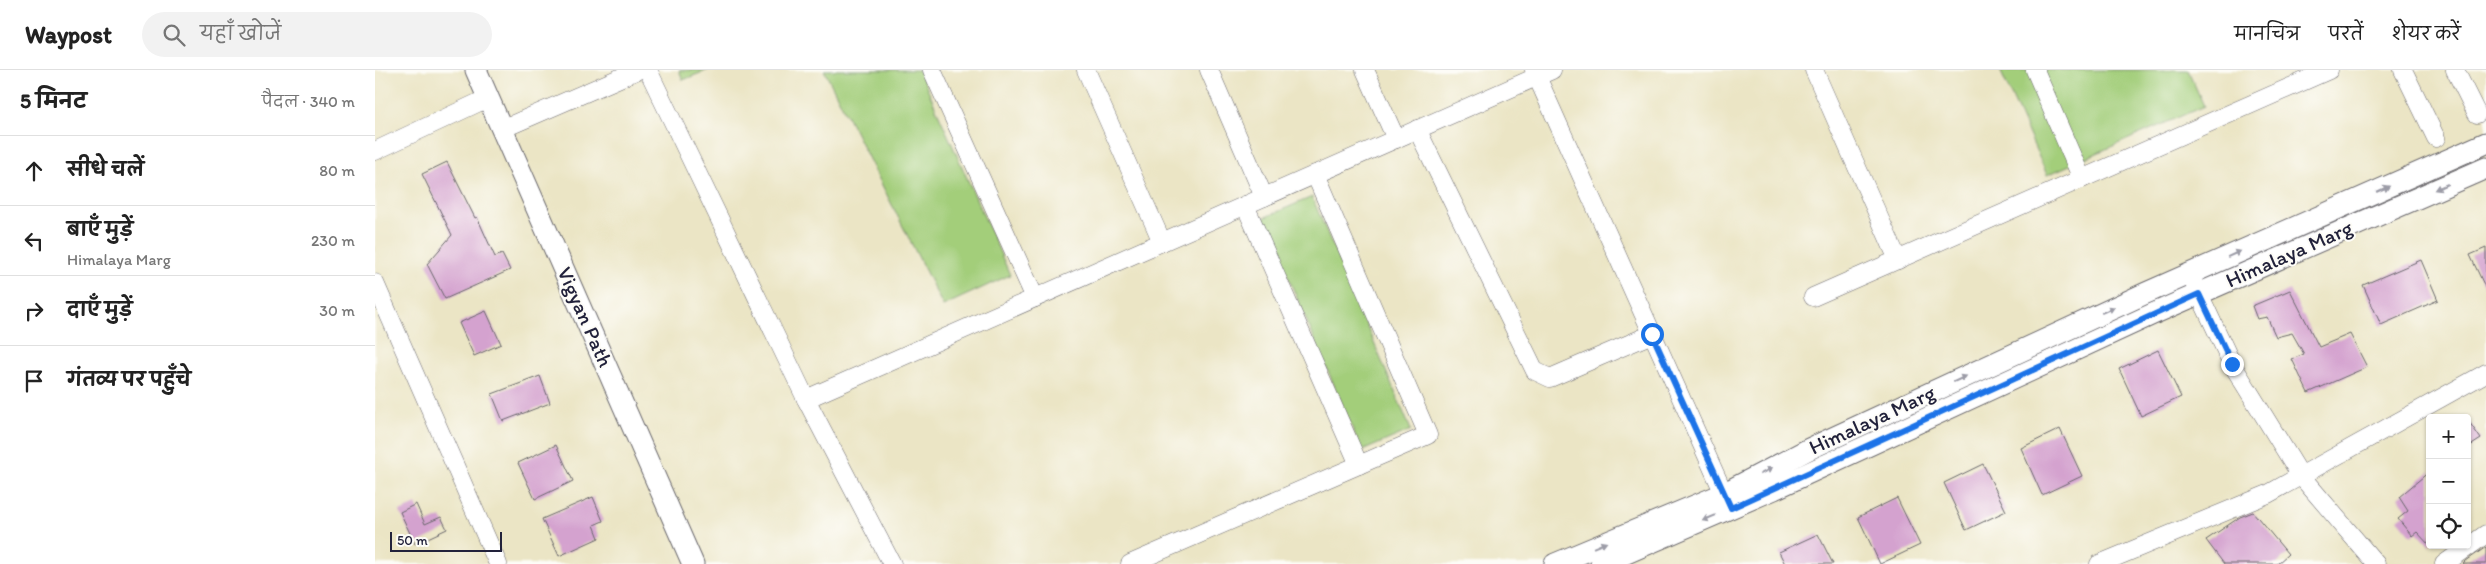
<!DOCTYPE html>
<html lang="hi">
<meta charset="utf-8">
<style>
body{margin:0;font-family:Itim,"Playpen Sans Deva",sans-serif;background:#f2f2f2;color:#222}
.controls{position:absolute;right:15px;bottom:15px;display:grid;overflow:hidden;border-radius:5px;box-shadow:0 1px 4px #0004}
.controls button{width:45px;height:45px;display:grid;place-items:center;padding:0;border:0;border-bottom:1px solid #e0e0e0;background:#fff;color:#222;font:25px sans-serif}
.scale{position:absolute;left:15px;bottom:12px;width:112px;box-sizing:border-box;padding-left:5px;border:2px solid #22223b;border-top:0;font-size:14px;line-height:18px;white-space:nowrap;color:#22223b;-webkit-text-stroke:4px #fdfcf7;paint-order:stroke}
.stop{position:absolute;width:15px;height:15px;margin:-11px;border:4px solid #1a73e8;border-radius:50%;background:#fff}
.stop.end{background:#1a73e8;border-color:#fff;box-shadow:0 1px 5px #0008}
.list{margin:0;padding:0;list-style:none}
h2{display:flex;justify-content:space-between;align-items:center;height:65px;margin:0;padding:0 20px;font-size:21px}
h2 small{font-size:16px;font-weight:400;color:#767676}
.list li{display:grid;grid-template-columns:32px 1fr auto;gap:15px;align-items:center;box-sizing:border-box;height:70px;padding:0 20px;border-top:1px solid #e0e0e0}
.list b{display:block;font-size:19px;white-space:nowrap}
.list p{margin:0;font-size:16px;white-space:nowrap;color:#767676}
.list em{font-size:16px;font-style:normal;color:#767676}
.icon{flex:none;width:28px;height:28px;fill:none;stroke:currentColor;stroke-width:2;stroke-linecap:round;stroke-linejoin:round}
.map{position:relative;flex:none;width:2111px;height:494px;overflow:hidden}
header{display:flex;align-items:center;gap:30px;box-sizing:border-box;height:70px;padding:0 25px;background:#fff;border-bottom:1px solid #e0e0e0}
header strong{font-size:24px}
nav{display:flex;gap:28px;margin-inline-start:auto;font-size:18px}
.search{width:350px;height:45px;background:#f2f2f2;display:flex;align-items:center;gap:12px;box-sizing:border-box;padding:0 18px;border-radius:28px;color:#767676;font-size:19px}
main{display:flex}
aside{flex:1;background:#fff}
.map>svg:first-child{display:block}
.green{fill:#a3ce7a;stroke:#62785a}
.building{fill:#d4a2cf}
.lines{fill:none;stroke-linecap:round;stroke-linejoin:round}
.minor-casing{stroke:#68666b;stroke-width:19}
.major-casing{stroke:#68666b;stroke-width:23}
.minor{stroke:#fff;stroke-width:18}
.major{stroke:#fff;stroke-width:21}
.oneway{fill:#9c9ca7}
.route{stroke:#1a73e8;stroke-width:6}
.labels{text-anchor:middle;stroke-width:4;stroke-linejoin:round;paint-order:stroke}
.street-label{font-size:21px;fill:#22223b;stroke:#fdfcf7}
</style>
<header>
<strong>Waypost</strong>
<div class="search"><svg class="icon" aria-label="search" viewBox="0 0 24 24"><circle cx="10" cy="10" r="6"/><path d="M15 15l6 6"/></svg>यहाँ खोजें</div>
<nav><a>मानचित्र</a><a>परतें</a><a>शेयर करें</a></nav>
</header>
<main>
<aside>
<h2>5 मिनट<small>पैदल · 340 m</small></h2>
<ul class="list">
<li><svg class="icon" aria-label="ahead" viewBox="0 0 24 24"><path d="M12 20V5M6 11l6-6 6 6"/></svg><div><b>सीधे चलें</b></div><em>80 m</em></li>
<li><svg class="icon" aria-label="left" viewBox="0 0 24 24"><path d="M17 20v-9H6M10 6l-5 5 5 5"/></svg><div><b>बाएँ मुड़ें</b><p>Himalaya Marg</p></div><em>230 m</em></li>
<li><svg class="icon" aria-label="right" viewBox="0 0 24 24"><path d="M7 20v-9h11M14 6l5 5-5 5"/></svg><div><b>दाएँ मुड़ें</b></div><em>30 m</em></li>
<li><svg class="icon" aria-label="arrive" viewBox="0 0 24 24"><path d="M6 21V4h12l-3 4 3 4H6"/></svg><div><b>गंतव्य पर पहुँचे</b></div></li>
</ul>
</aside>
<div class="map">
<svg width="2111" height="494" viewBox="0 0 2111 494">
<rect width="100%" height="100%" fill="#fdfcf7"/>
<filter id="ink" filterUnits="userSpaceOnUse"><feTurbulence type="fractalNoise" baseFrequency=".02" numOctaves="2"/><feDisplacementMap in="SourceGraphic" scale="10" xChannelSelector="R" yChannelSelector="G"/><feConvolveMatrix kernelMatrix="1 2 1 2 8 2 1 2 1" color-interpolation-filters="sRGB"/></filter>
<filter id="wash" filterUnits="userSpaceOnUse"><feTurbulence type="fractalNoise" baseFrequency=".0096" numOctaves="4" result="noise"/><feDisplacementMap in="SourceGraphic" scale="20" xChannelSelector="R" yChannelSelector="G"/><feGaussianBlur stdDeviation="1.12" result="paint"/><feColorMatrix in="noise" values="0 0 0 0 0 0 0 0 0 0 0 0 0 0 0 0 0 1.4 0 .05"/><feComposite in="paint" operator="in"/></filter>
<g filter="url(#wash)">
<rect width="100%" height="100%" fill="#ebe5c5"/>
<g class="green">
<path d="M 304,0 L 333,0 L 308,10 Z"/>
<path d="M 449,0 L 544,0 L 635,205 L 568,236 Z"/>
<path d="M 1625,0 L 1813,0 L 1829,36 L 1672,105 Z"/>
<path d="M 937,127 L 1036,360 L 987,381 L 888,148 Z"/>
</g>
<g id="blocks">
<g class="building">
<path d="M 72,92 L 100,148 L 102,147 L 120,187 L 127,184 L 135,200 L 70,229 L 52,194 L 77,165 L 47,104 Z"/>
<path d="M 2111,178 L 2111,219 L 2095,185 Z"/>
<path d="M 2046,190 L 2063,230 L 2006,255 L 1988,215 Z"/>
<path d="M 1915,220 L 1944,277 L 1975,264 L 1992,297 L 1933,323 L 1917,289 L 1929,284 L 1917,263 L 1901,267 L 1892,247 L 1882,249 L 1877,236 Z"/>
<path d="M 111,241 L 126,274 L 99,286 L 84,253 Z"/>
<path d="M 1783,280 L 1806,327 L 1766,346 L 1744,299 Z"/>
<path d="M 165,306 L 175,333 L 128,351 L 117,324 Z"/>
<path d="M 2092,349 L 2106,369 L 2092,378 Z"/>
<path d="M 1685,359 L 1707,406 L 1667,425 L 1646,378 Z"/>
<path d="M 181,375 L 198,411 L 160,429 L 143,393 Z"/>
<path d="M 1608,394 L 1631,441 L 1591,460 L 1569,413 Z"/>
<path d="M 2055,401 L 2055,476 L 2042,462 L 2037,466 L 2023,449 L 2033,441 L 2024,427 Z"/>
<path d="M 218,427 L 228,451 L 219,455 L 224,468 L 184,486 L 167,449 Z"/>
<path d="M 1522,428 L 1545,475 L 1505,494 L 1483,447 Z"/>
<path d="M 41,434 L 50,454 L 66,447 L 72,459 L 40,474 L 25,442 Z"/>
<path d="M 1878,442 L 1913,484 L 1902,494 L 1849,494 L 1831,470 L 1865,447 Z"/>
<path d="M 1443,464 L 1458,494 L 1410,494 L 1404,482 Z"/>
<path d="M 2111,477 L 2111,494 L 2088,494 L 2091,491 Z"/>
</g>
</g>
</g>
<g filter="url(#ink)">
<use href="#blocks" fill-opacity="0" stroke="#68666b" stroke-width="1"/>
<g class="lines">
<g class="minor-casing">
<g id="minor">
<path d="M 273,0 L 431,329 L 517,494"/>
<path d="M 557,0 L 660,228"/>
<path d="M 711,0 L 787,172"/>
<path d="M 834,0 L 889,127"/>
<path d="M 990,0 L 1021,69"/>
<path d="M 1159,0 L 1354,435"/>
<path d="M 1439,0 L 1523,190"/>
<path d="M 1660,0 L 1707,109"/>
<path d="M 2028,0 L 2061,68"/>
<path d="M 2080,0 L 2102,44"/>
<path d="M 127,59 L 263,0"/>
<path d="M 1042,59 L 1160,301 L 1175,308 L 1277,264"/>
<path d="M 0,81 L 113,28"/>
<path d="M 870,135 L 984,395"/>
<path d="M 0,213 L 123,494"/>
<path d="M 1819,213 L 1857,294 L 1926,406 L 2001,494"/>
<path d="M 1438,227 L 1954,0"/>
<path d="M 431,329 L 1177,0"/>
<path d="M 755,494 L 1053,365 L 940,104"/>
<path d="M 1724,494 L 1893,424 L 2111,303"/>
<path d="M 2069,494 L 2111,464"/>
</g>
</g>
<g class="major-casing">
<g id="major">
<path d="M 101,0 L 318,494"/>
<path d="M 1180,494 L 1348,424 L 1434,379 L 1769,224 L 2111,73"/>
<path d="M 1226,494 L 1399,419 L 1780,243 L 2111,98"/>
</g>
</g>
<use href="#minor" class="minor"/>
<use href="#major" class="major"/>
</g>
<defs><path id="oneway-solid" d="M-6-.8H1V-3.2L6.5 0L1 3.2V.8H-6Z" transform="scale(1.25)"/></defs>
<g class="oneway">
<use href="#oneway-solid" transform="translate(2066 117) rotate(156)"/>
<use href="#oneway-solid" transform="translate(2008 119) rotate(-24)"/>
<use href="#oneway-solid" transform="translate(1859 184) rotate(-24)"/>
<use href="#oneway-solid" transform="translate(1733 240) rotate(-25)"/>
<use href="#oneway-solid" transform="translate(1585 309) rotate(-25)"/>
<use href="#oneway-solid" transform="translate(1391 401) rotate(-28)"/>
<use href="#oneway-solid" transform="translate(1334 448) rotate(157)"/>
<use href="#oneway-solid" transform="translate(1225 475) rotate(-22)"/>
</g>
</g>
<g class="lines" filter="url(#ink)">
<path class="route" d="M 1277,264 L 1356,438 L 1824,224 L 1857,294"/>
</g>
<g class="labels">
<g class="street-label">
<text transform="translate(1914 184) rotate(-24)" y="7">Himalaya Marg</text>
<text transform="translate(210 247) rotate(66)" y="7">Vigyan Path</text>
<text transform="translate(1497 350) rotate(-25)" y="7">Himalaya Marg</text>
</g>
</g>
</svg>
<div class="controls">
<button>+</button>
<button>−</button>
<button><svg class="icon" aria-label="locate" viewBox="0 0 24 24"><circle cx="12" cy="12" r="6"/><path d="M12 2v4M12 18v4M2 12h4M18 12h4"/></svg></button>
</div>
<div class="scale">50 m</div>
<div class="stop" style="left:1277px;top:264px"></div>
<div class="stop end" style="left:1857px;top:294px"></div>
</div>
</main>
